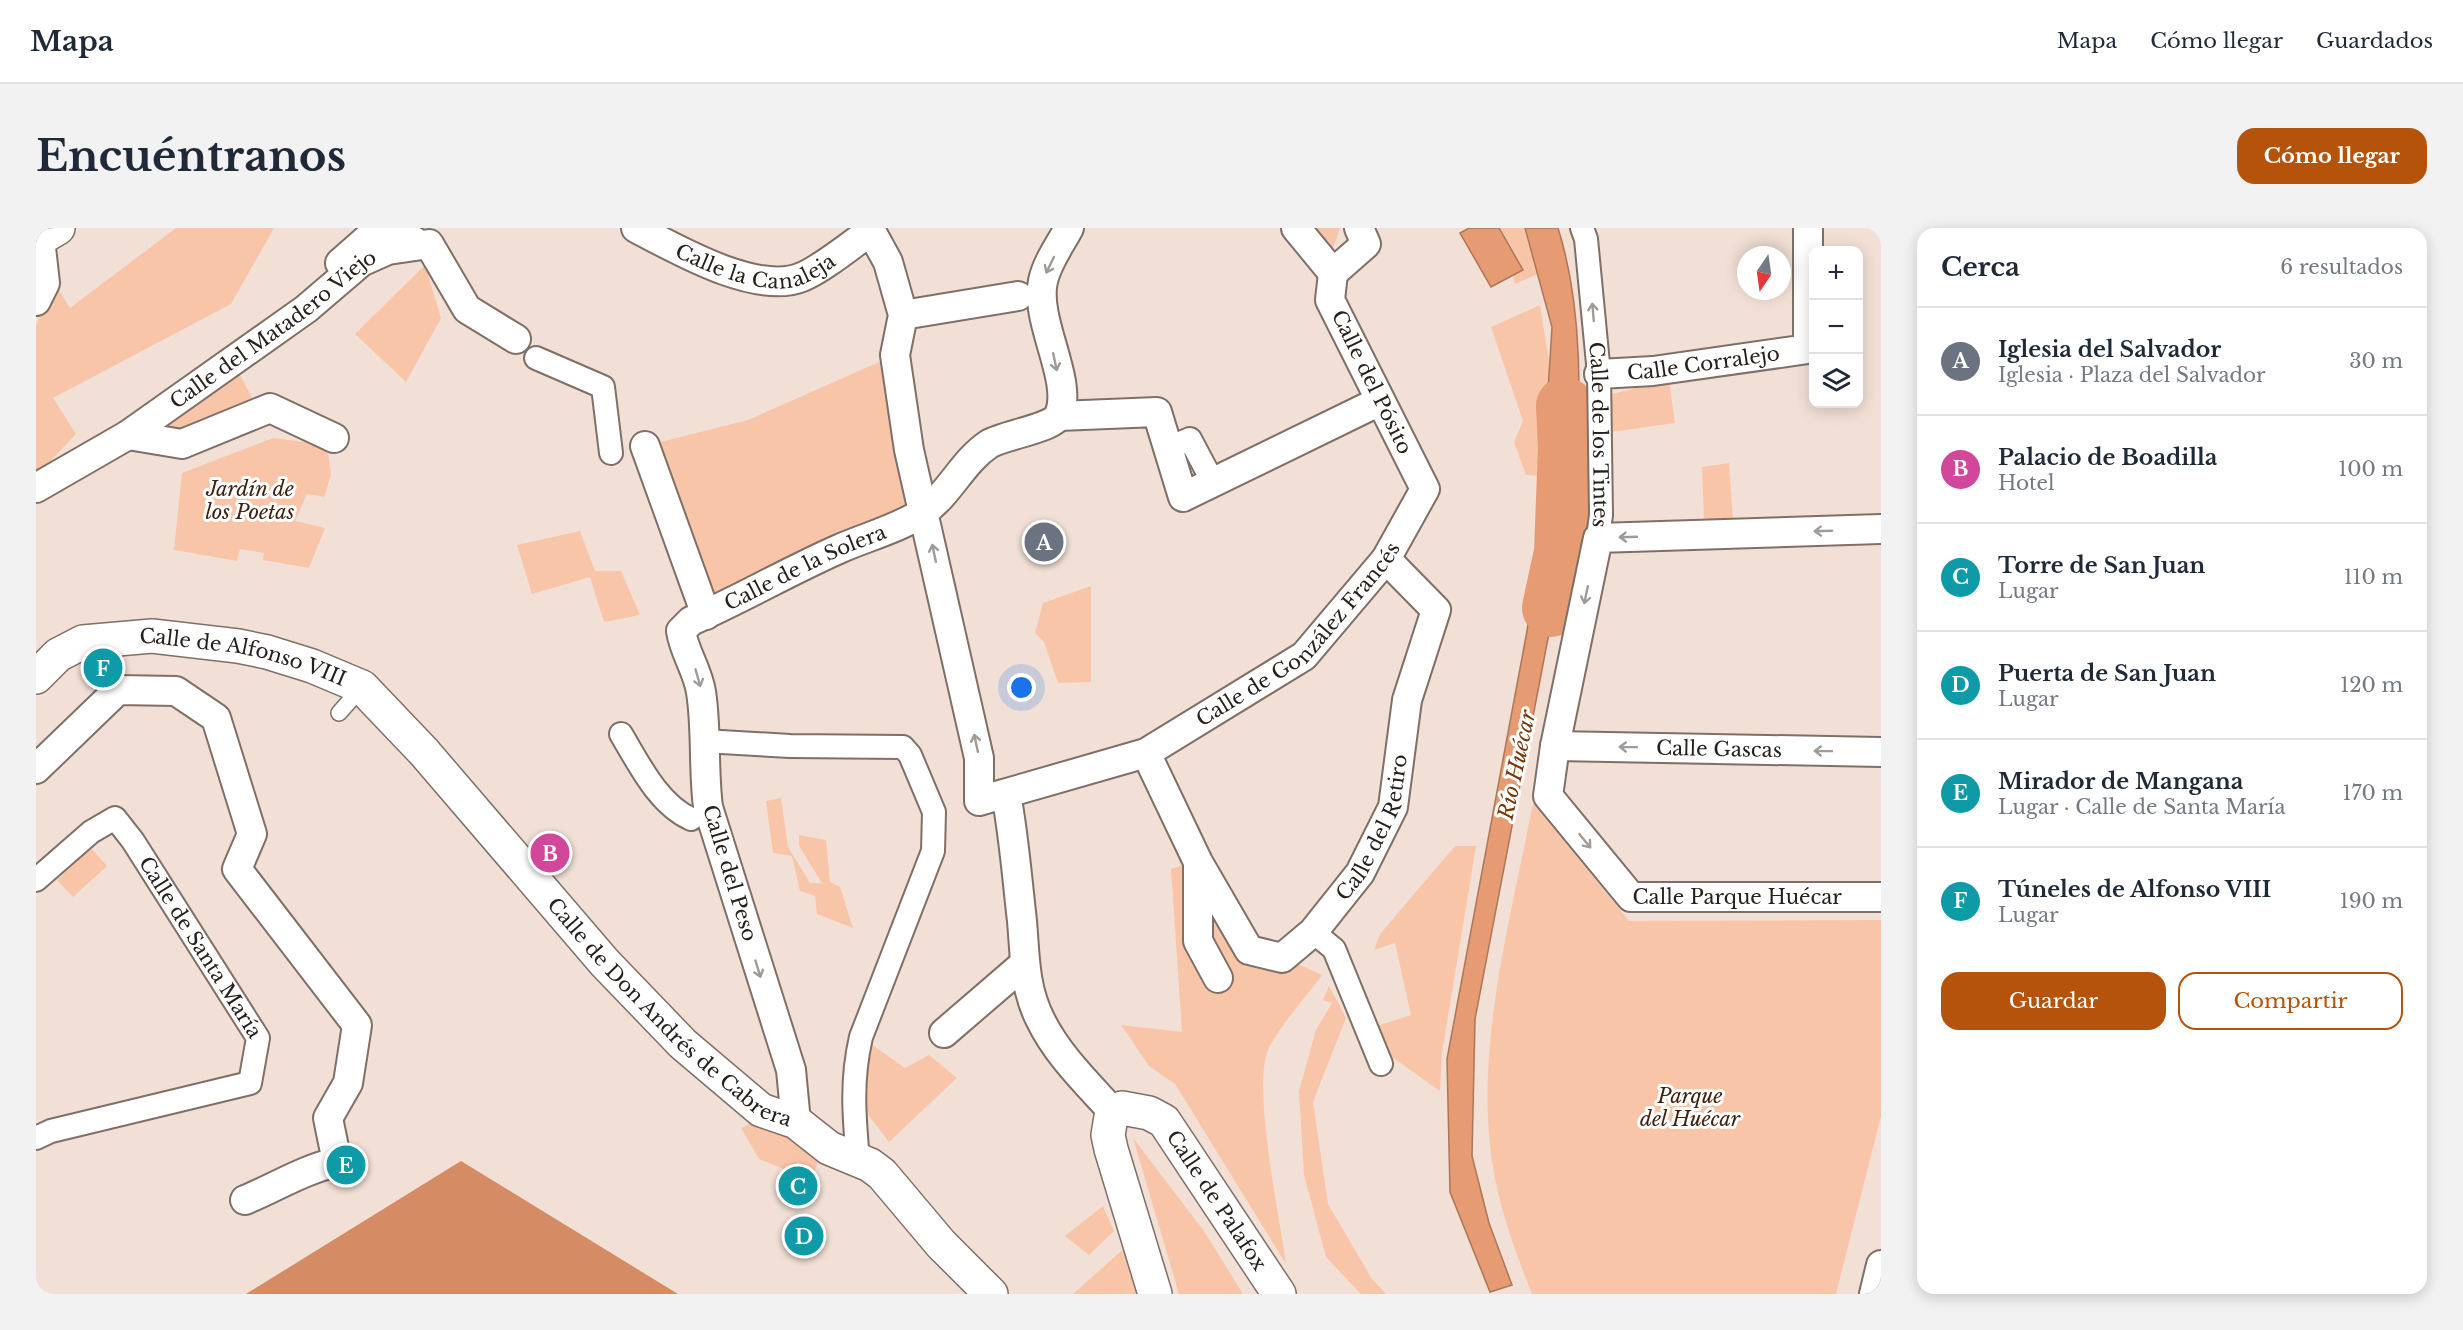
<!DOCTYPE html>
<html lang="es">
<meta charset="utf-8">
<style>
body{margin:0;font-family:"Libre Baskerville",serif;background:#f2f2f3;color:#1f2937}
.controls{position:absolute;right:18px;top:18px;display:grid;overflow:hidden;border-radius:12px;box-shadow:0 3px 15px #0003}
.controls button{width:54px;height:54px;display:grid;place-items:center;padding:0;border:0;border-bottom:2px solid #e0e1e3;background:#fff;color:#1f2937;font:30px sans-serif}
.compass{position:absolute;left:1701px;top:18px;width:54px;height:54px;border-radius:50%;background:#fff;box-shadow:0 3px 15px #0003;rotate:193deg}
.you{position:absolute;left:986px;top:460px;width:21px;height:21px;margin:-15px;border:4px solid #fff;border-radius:50%;background:#1a73e8;box-shadow:0 0 0 9px #1a73e833}
.badge{display:grid;place-items:center;width:39px;height:39px;border-radius:50%;background:#b45309;color:#fff;font-size:20px;font-weight:700}
.pin{position:absolute;translate:-50% -50%;border:3px solid #fff;box-shadow:0 2px 6px #0006}
.list{margin:0;padding:0;list-style:none}
h2{display:flex;justify-content:space-between;align-items:center;height:78px;margin:0;padding:0 24px;font-size:26px}
h2 small{font-size:20px;font-weight:400;color:#747a83}
.list li{display:grid;grid-template-columns:39px 1fr auto;gap:18px;align-items:center;box-sizing:border-box;height:108px;padding:0 24px;border-top:2px solid #e0e1e3}
.list b{display:block;font-size:22px;white-space:nowrap}
.list p{margin:0;font-size:20px;white-space:nowrap;color:#747a83}
.list em{font-size:20px;font-style:normal;color:#747a83}
.actions{display:flex;gap:12px;padding:18px 24px}
.actions a{flex:1;padding:14px 0;border:2px solid #b45309;border-radius:18px;text-align:center;font-size:21px;color:#b45309}
.actions .main{background:#b45309;color:#fff}
.icon{flex:none;width:33px;height:33px;fill:none;stroke:currentColor;stroke-width:2;stroke-linecap:round;stroke-linejoin:round}
.map{position:relative;flex:none;width:1845px;height:1066px;overflow:hidden;border-radius:18px}
header{display:flex;align-items:center;gap:36px;box-sizing:border-box;height:84px;padding:0 30px;background:#fff;border-bottom:2px solid #e0e1e3}
header strong{font-size:28px}
nav{display:flex;gap:33px;margin-inline-start:auto;font-size:21px}
.intro{display:flex;align-items:center;justify-content:space-between;box-sizing:border-box;height:144px;padding:0 36px}
h1{margin:0;font-size:42px}
.button{padding:15px 27px;border-radius:18px;background:#b45309;color:#fff;font-size:21px;font-weight:700}
main{display:flex;gap:36px;padding:0 36px}
aside{flex:1;background:#fff;border-radius:18px;box-shadow:0 3px 15px #0003}
.map>svg:first-child{display:block}
.green{fill:#f9c5a9}
.forest{fill:#d58b63}
.water{fill:#e69b72;stroke:#ad7658;stroke-width:1.5}
.lines{fill:none;stroke-linecap:round;stroke-linejoin:round}
.river{stroke:#e69b72;stroke-width:58}
.service-casing{stroke:#7f6f66;stroke-width:18}
.pedestrian-casing{stroke:#7f6f66;stroke-width:26}
.minor-casing{stroke:#7f6f66;stroke-width:32}
.tertiary-casing{stroke:#7f6f66;stroke-width:36}
.service{stroke:#fff;stroke-width:15}
.pedestrian{stroke:#fff;stroke-width:22}
.minor{stroke:#fff;stroke-width:28}
.tertiary{stroke:#fff;stroke-width:33}
.oneway{stroke:#9e9b99}
.labels{text-anchor:middle;stroke-width:6;stroke-linejoin:round;paint-order:stroke}
.street-label{font-size:20px;fill:#27211d;stroke:#fff}
.park-label{font-size:20px;font-style:italic;fill:#402110;stroke:#fff}
.water-label{font-size:21px;font-style:italic;fill:#793604;stroke:#fff}
</style>
<header>
<strong>Mapa</strong>
<nav><a>Mapa</a><a>Cómo llegar</a><a>Guardados</a></nav>
</header>
<div class="intro"><h1>Encuéntranos</h1><a class="button">Cómo llegar</a></div>
<main>
<div class="map">
<svg width="1845" height="1066" viewBox="0 0 1845 1066">
<rect width="100%" height="100%" fill="#f2e0d6"/>
<g class="green">
<path d="M 140,0 L 238,0 L 195,76 L 17,170 L 40,206 L 0,248 L 0,98 L 17,53 L 34,80 Z"/>
<path d="M 1270,0 L 1304,0 L 1294,29 Z"/>
<path d="M 1464,0 L 1489,0 L 1502,46 L 1479,56 L 1477,47 L 1486,42 Z"/>
<path d="M 389,37 L 405,90 L 370,154 L 319,106 Z"/>
<path d="M 1504,77 L 1514,140 L 1507,248 L 1490,247 L 1478,214 L 1487,193 L 1455,99 Z"/>
<path d="M 859,127 L 889,283 L 670,387 L 609,218 L 712,192 Z"/>
<path d="M 199,138 L 219,175 L 142,209 L 125,198 Z"/>
<path d="M 1633,152 L 1639,195 L 1575,204 L 1572,167 Z"/>
<path d="M 237,210 L 291,217 L 295,247 L 288,269 L 271,266 L 259,293 L 289,300 L 273,340 L 227,332 L 228,325 L 204,321 L 201,333 L 138,322 L 146,245 Z"/>
<path d="M 1693,235 L 1697,292 L 1668,292 L 1666,239 Z"/>
<path d="M 544,303 L 559,343 L 585,343 L 604,387 L 568,394 L 554,349 L 496,366 L 481,317 Z"/>
<path d="M 1055,358 L 1055,454 L 1022,455 L 1008,414 L 999,405 L 1007,375 Z"/>
<path d="M 745,570 L 752,619 L 774,655 L 786,655 L 763,618 L 763,607 L 790,612 L 794,654 L 804,659 L 817,700 L 781,686 L 779,668 L 764,663 L 756,628 L 737,625 L 730,573 Z"/>
<path d="M 1497,575 L 1593,693 L 1845,692 L 1845,888 L 1800,1066 L 1496,1066 C 1477,1018 1459,969 1454,917 C 1442,806 1476,685 1497,575 Z"/>
<path d="M 1419,618 L 1440,618 L 1406,825 L 1404,863 L 1353,827 L 1341,798 L 1375,787 L 1359,715 L 1338,722 L 1344,706 Z"/>
<path d="M 55,620 L 71,638 L 37,669 L 21,652 Z"/>
<path d="M 1156,634 L 1168,710 L 1166,652 L 1208,727 L 1260,735 L 1286,747 C 1271,768 1242,800 1232,822 C 1216,860 1244,990 1250,1036 L 1139,856 L 1113,838 L 1085,797 L 1146,804 L 1135,641 Z"/>
<path d="M 1293,758 L 1310,790 L 1277,874 L 1292,976 L 1336,1051 L 1350,1066 L 1325,1066 L 1290,1029 L 1268,947 L 1263,863 L 1280,802 L 1296,775 L 1287,772 Z"/>
<path d="M 825,809 L 869,840 L 893,827 L 921,850 L 853,914 L 831,885 Z"/>
<path d="M 727,889 L 785,930 L 773,951 L 723,931 L 705,900 Z"/>
<path d="M 1097,910 L 1168,1003 L 1207,1066 L 1143,1066 Z"/>
<path d="M 1067,978 L 1078,1003 L 1053,1027 L 1029,1008 Z"/>
<path d="M 1092,1017 L 1105,1066 L 1037,1066 Z"/>
</g>
<path class="forest" d="M 425,933 L 642,1066 L 210,1066 Z"/>
<g class="water">
<path d="M 1433,0 L 1463,0 L 1487,42 L 1455,59 L 1424,5 Z"/>
<path d="M 1489,0 L 1522,0 C 1548,82 1544,173 1540,257 L 1506,259 L 1516,99 Z"/>
<path d="M 1506,298 L 1533,301 L 1439,791 L 1436,928 L 1453,995 L 1476,1057 L 1454,1064 L 1414,964 L 1411,831 L 1491,403 Z"/>
</g>
<g class="lines">
<path class="river" d="M 1515,380 L 1527,324 L 1531,220 L 1529,178"/>
<g class="service-casing">
<path id="service" d="M 303,485 L 326,459"/>
</g>
<g class="pedestrian-casing">
<g id="pedestrian">
<path id="s1" d="M 1546,0 L 1550,11 L 1563,146 L 1565,287 L 1562,310"/>
<path d="M 500,130 L 567,159 L 575,225"/>
<path d="M 1130,221 L 1154,211 L 1171,243"/>
<path d="M 585,506 C 603,536 622,576 655,591"/>
<path d="M 668,513 L 754,518 L 867,519 L 874,527 L 898,584 L 897,623 L 825,809 C 815,852 818,888 822,932"/>
<path id="s2" d="M 0,652 L 55,604 L 79,590 L 97,613 L 222,810 L 214,855 L 15,903 L 0,910"/>
<path d="M 1277,704 L 1298,721 L 1345,836"/>
</g>
</g>
<g class="minor-casing">
<g id="minor">
<path id="s3" d="M 600,0 C 640,21 721,68 766,49 C 786,41 816,16 835,3 L 852,34 L 867,87 L 859,127 L 873,222 L 943,530 L 943,573 L 1110,525 L 1268,428 L 1350,331 L 1389,261 L 1294,72 L 1297,45"/>
<path d="M 1260,0 L 1297,45 L 1330,16 L 1323,0"/>
<path d="M 304,35 L 337,6 L 378,13"/>
<path d="M 0,73 L 9,55 L 4,11"/>
<path d="M 867,87 L 982,68"/>
<path id="s4" d="M 1563,146 L 1617,143 L 1772,121 L 1772,0"/>
<path d="M 1023,188 L 1121,184 L 1147,269 L 1344,173"/>
<path d="M 92,207 L 146,216 L 234,180 L 298,210"/>
<path d="M 609,218 L 670,387"/>
<path id="s5" d="M 0,260 L 92,207 L 270,81 L 325,34 L 352,22 L 393,16 L 431,81 L 480,111"/>
<path id="s6" d="M 1845,301 L 1562,310 L 1519,518 L 1512,568 L 1595,669 L 1845,669"/>
<path id="s7" d="M 1519,518 L 1845,524"/>
<path id="s8" d="M 1110,525 L 1162,634 L 1213,722 L 1246,730 L 1277,704 L 1324,645 L 1357,579 L 1371,472 L 1400,382 L 1350,331"/>
<path d="M 0,541 L 82,462 L 140,463 L 180,490 L 216,606 L 201,641 L 321,797 L 312,855 L 292,890 L 301,934 C 269,941 240,959 209,972"/>
<path d="M 970,566 C 978,608 981,650 986,693 C 989,727 988,759 1004,791 C 1022,828 1051,855 1078,885"/>
<path d="M 1162,637 L 1162,713 L 1182,750"/>
<path d="M 908,805 L 987,737"/>
<path id="s9" d="M 760,894 L 755,842 L 672,579 C 667,541 671,502 665,464 C 662,443 648,424 645,403 L 655,393 C 705,371 753,343 803,321 C 830,309 861,301 886,285 C 913,267 926,234 953,216 C 968,207 1018,200 1023,187 C 1038,153 998,93 1007,53 C 1011,34 1024,17 1033,0"/>
<path d="M 1838,1066 L 1845,1037"/>
</g>
</g>
<g class="tertiary-casing">
<g id="tertiary">
<path d="M 0,13 L 22,0"/>
<path id="s10" d="M 0,449 L 22,427 L 47,414 L 116,408 L 202,418 L 231,424 L 276,438 L 326,459 L 388,524 L 569,735 L 647,816 L 725,882 L 760,894 L 793,920 L 834,937 L 846,946 L 905,1016 L 955,1066"/>
<path id="s11" d="M 1119,1066 L 1075,921 L 1072,907 L 1075,889 L 1086,880 L 1113,885 L 1128,893 L 1243,1066"/>
</g>
</g>
<use href="#service" class="service"/>
<use href="#pedestrian" class="pedestrian"/>
<use href="#minor" class="minor"/>
<use href="#tertiary" class="tertiary"/>
</g>
<defs><path id="oneway-shaft" d="M-6 0H5M1.5-3L5.5 0L1.5 3" fill="none" stroke-width="1.6" stroke-linecap="round" stroke-linejoin="round" transform="scale(1.5)"/></defs>
<g class="oneway">
<use href="#oneway-shaft" transform="translate(1014 37) rotate(116)"/>
<use href="#oneway-shaft" transform="translate(1557 84) rotate(-95)"/>
<use href="#oneway-shaft" transform="translate(1019 134) rotate(78)"/>
<use href="#oneway-shaft" transform="translate(1787 303) rotate(178)"/>
<use href="#oneway-shaft" transform="translate(1592 309) rotate(178)"/>
<use href="#oneway-shaft" transform="translate(898 325) rotate(-102)"/>
<use href="#oneway-shaft" transform="translate(1550 367) rotate(102)"/>
<use href="#oneway-shaft" transform="translate(662 450) rotate(74)"/>
<use href="#oneway-shaft" transform="translate(940 515) rotate(-102)"/>
<use href="#oneway-shaft" transform="translate(1592 519) rotate(-179)"/>
<use href="#oneway-shaft" transform="translate(1787 523) rotate(-179)"/>
<use href="#oneway-shaft" transform="translate(1549 613) rotate(51)"/>
<use href="#oneway-shaft" transform="translate(722 741) rotate(73)"/>
</g>
<g class="labels">
<g class="street-label">
<text dy="7" stroke="none"><textPath href="#s3" startOffset="130">Calle la Canaleja</textPath></text>
<text dy="7" stroke="none"><textPath href="#s5" startOffset="286">Calle del Matadero Viejo</textPath></text>
<text dy="7" stroke="none"><textPath href="#s4" startOffset="105">Calle Corralejo</textPath></text>
<text transform="translate(1336 154) rotate(64)" y="7">Calle del Pósito</text>
<text dy="7" stroke="none"><textPath href="#s1" startOffset="208">Calle de los Tintes</textPath></text>
<text dy="7" stroke="none"><textPath href="#s9" startOffset="648">Calle de la Solera</textPath></text>
<text dy="7" stroke="none"><textPath href="#s3" startOffset="1216">Calle de González Francés</textPath></text>
<text dy="7" stroke="none"><textPath href="#s10" startOffset="222">Calle de Alfonso VIII</textPath></text>
<text dy="7" stroke="none"><textPath href="#s7" startOffset="164">Calle Gascas</textPath></text>
<text dy="7" stroke="none"><textPath href="#s8" startOffset="420">Calle del Retiro</textPath></text>
<text transform="translate(694 645) rotate(73)" y="7">Calle del Peso</text>
<text dy="7" stroke="none"><textPath href="#s6" startOffset="783">Calle Parque Huécar</textPath></text>
<text dy="7" stroke="none"><textPath href="#s2" startOffset="256">Calle de Santa María</textPath></text>
<text dy="7" stroke="none"><textPath href="#s10" startOffset="796">Calle de Don Andrés de Cabrera</textPath></text>
<text dy="7" stroke="none"><textPath href="#s11" startOffset="338">Calle de Palafox</textPath></text>
</g>
<g class="park-label">
<text x="214" y="268">Jardín de<tspan x="214" dy="23">los Poetas</tspan></text>
<text x="1654" y="875">Parque<tspan x="1654" dy="23">del Huécar</tspan></text>
</g>
<g class="water-label">
<text transform="translate(1481 537) rotate(-78)" y="7">Río Huécar</text>
</g>
</g>
</svg>
<div class="controls">
<button>+</button>
<button>−</button>
<button><svg class="icon" aria-label="layers" viewBox="0 0 24 24"><path d="M12 4l9 5-9 5-9-5zM3 14l9 5 9-5"/></svg></button>
</div>
<svg class="compass" viewBox="-18 -18 36 36"><path d="M0-13l5 13h-10z" fill="#e53935"/><path d="M0 13l5-13h-10z" fill="#747a83"/></svg>
<div class="you"></div>
<div class="pin badge" style="left:1008px;top:314px;background:#6b7280">A</div>
<div class="pin badge" style="left:514px;top:625px;background:#d1479c">B</div>
<div class="pin badge" style="left:762px;top:958px;background:#0f9aa8">C</div>
<div class="pin badge" style="left:768px;top:1008px;background:#0f9aa8">D</div>
<div class="pin badge" style="left:310px;top:937px;background:#0f9aa8">E</div>
<div class="pin badge" style="left:67px;top:440px;background:#0f9aa8">F</div>
</div>
<aside>
<h2>Cerca<small>6 resultados</small></h2>
<ul class="list">
<li><span class="badge" style="background:#6b7280">A</span><div><b>Iglesia del Salvador</b><p>Iglesia · Plaza del Salvador</p></div><em>30 m</em></li>
<li><span class="badge" style="background:#d1479c">B</span><div><b>Palacio de Boadilla</b><p>Hotel</p></div><em>100 m</em></li>
<li><span class="badge" style="background:#0f9aa8">C</span><div><b>Torre de San Juan</b><p>Lugar</p></div><em>110 m</em></li>
<li><span class="badge" style="background:#0f9aa8">D</span><div><b>Puerta de San Juan</b><p>Lugar</p></div><em>120 m</em></li>
<li><span class="badge" style="background:#0f9aa8">E</span><div><b>Mirador de Mangana</b><p>Lugar · Calle de Santa María</p></div><em>170 m</em></li>
<li><span class="badge" style="background:#0f9aa8">F</span><div><b>Túneles de Alfonso VIII</b><p>Lugar</p></div><em>190 m</em></li>
</ul>
<div class="actions"><a class="main">Guardar</a><a>Compartir</a></div>
</aside>
</main>
